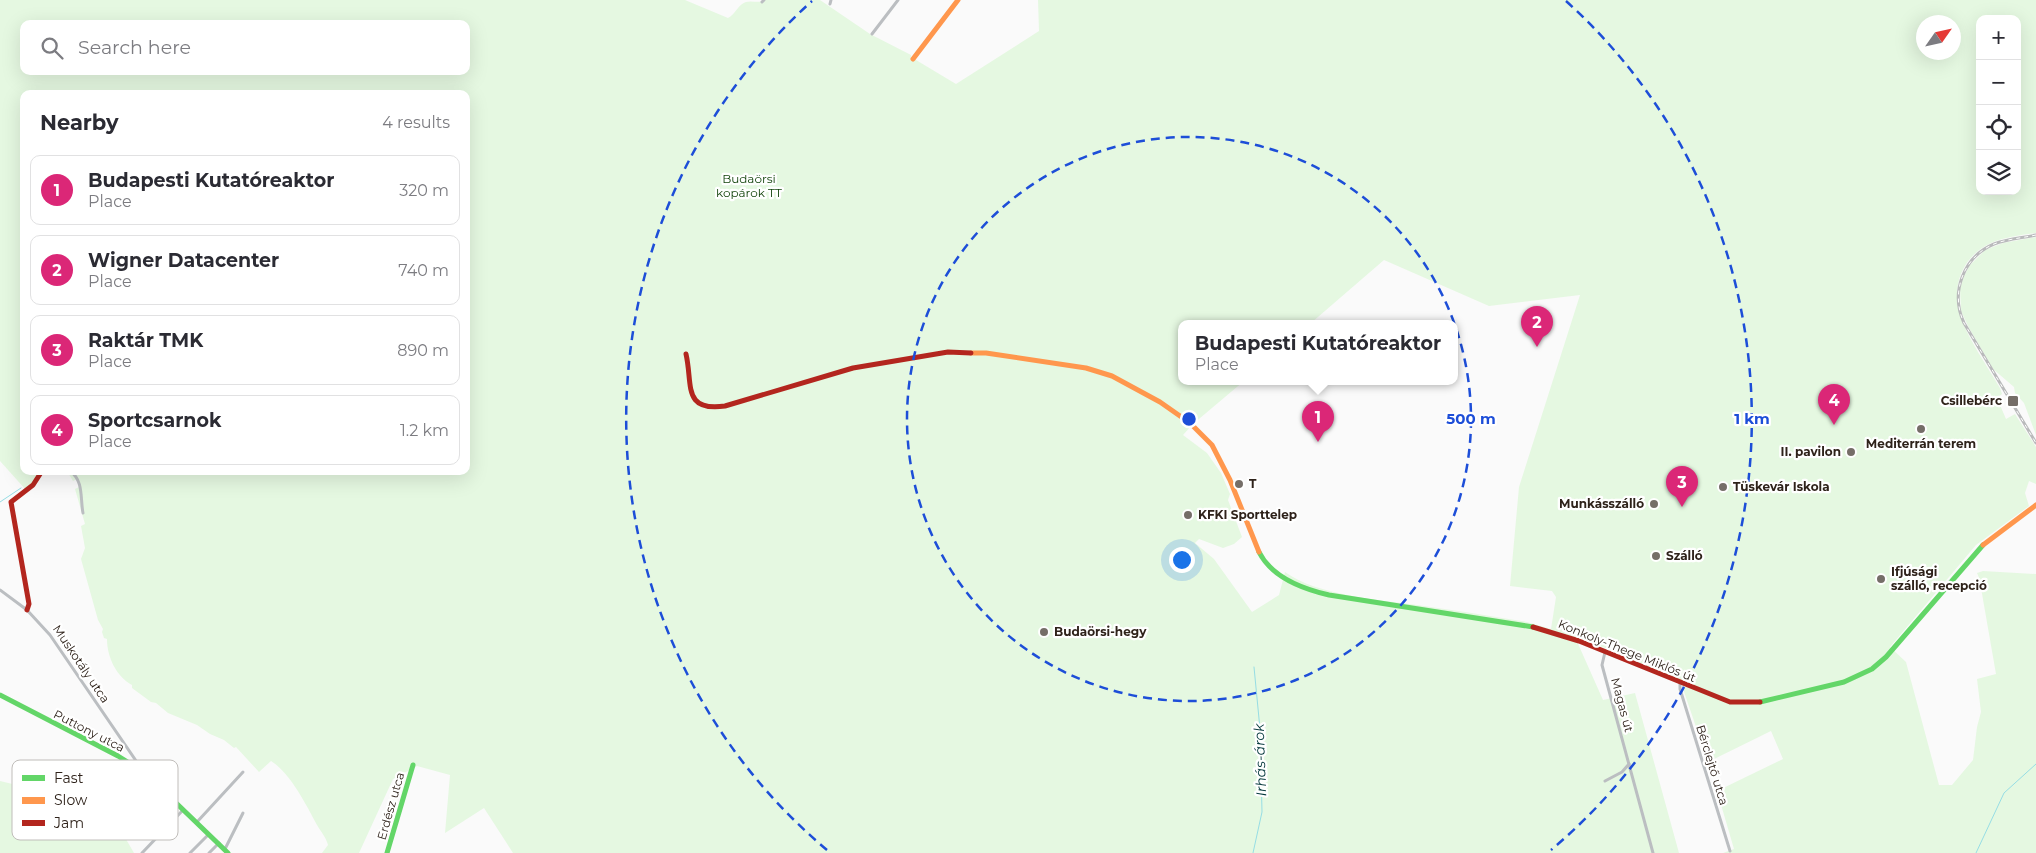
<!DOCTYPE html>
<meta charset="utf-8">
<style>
body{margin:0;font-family:Montserrat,sans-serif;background:#f7f7f7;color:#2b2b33}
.controls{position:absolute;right:15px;top:15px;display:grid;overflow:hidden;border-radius:10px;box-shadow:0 5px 20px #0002}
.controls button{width:45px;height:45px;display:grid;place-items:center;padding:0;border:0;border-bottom:1px solid #e1e1e2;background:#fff;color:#2b2b33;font:25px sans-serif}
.compass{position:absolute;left:1916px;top:15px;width:45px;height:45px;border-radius:50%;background:#fff;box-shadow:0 5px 20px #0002;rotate:56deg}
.you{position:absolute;left:1181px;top:559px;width:18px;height:18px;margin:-12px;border:4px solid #fff;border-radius:50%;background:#1a73e8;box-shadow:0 0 0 8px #1a73e833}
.badge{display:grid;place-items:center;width:32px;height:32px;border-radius:50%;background:#db2777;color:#fff;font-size:16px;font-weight:700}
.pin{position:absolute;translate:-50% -41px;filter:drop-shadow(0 1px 2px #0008)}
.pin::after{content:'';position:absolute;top:26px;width:18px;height:15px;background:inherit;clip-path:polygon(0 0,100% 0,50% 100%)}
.popup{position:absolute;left:1178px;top:320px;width:280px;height:65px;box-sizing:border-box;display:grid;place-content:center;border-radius:10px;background:#fff;filter:drop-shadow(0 1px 4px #0005);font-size:16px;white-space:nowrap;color:#7c7c81}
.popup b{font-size:19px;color:#2b2b33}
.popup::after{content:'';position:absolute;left:50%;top:100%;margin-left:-10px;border:10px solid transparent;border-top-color:#fff}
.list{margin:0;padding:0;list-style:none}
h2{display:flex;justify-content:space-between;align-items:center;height:65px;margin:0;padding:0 20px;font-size:21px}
h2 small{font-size:16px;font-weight:400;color:#7c7c81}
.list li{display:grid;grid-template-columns:32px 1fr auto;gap:15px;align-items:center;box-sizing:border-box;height:70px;margin:0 10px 10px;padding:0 10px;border:1px solid #e1e1e2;border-radius:10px}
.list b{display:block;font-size:19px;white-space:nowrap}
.list p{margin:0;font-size:16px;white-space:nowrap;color:#7c7c81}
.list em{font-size:16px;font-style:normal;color:#7c7c81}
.icon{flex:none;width:28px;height:28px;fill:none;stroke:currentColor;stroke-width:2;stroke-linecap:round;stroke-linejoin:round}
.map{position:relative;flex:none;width:2036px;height:853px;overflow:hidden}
.search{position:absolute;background:#fff;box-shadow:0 5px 20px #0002;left:20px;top:20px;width:450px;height:55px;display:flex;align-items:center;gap:12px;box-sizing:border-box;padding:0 18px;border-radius:10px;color:#7c7c81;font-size:19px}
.panel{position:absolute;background:#fff;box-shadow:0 5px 20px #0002;left:20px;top:90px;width:450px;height:385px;border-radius:10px}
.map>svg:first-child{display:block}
.green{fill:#e5f8e1;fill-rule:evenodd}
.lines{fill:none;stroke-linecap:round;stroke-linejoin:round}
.stream{stroke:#96dde4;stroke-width:1}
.street{stroke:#bbbec1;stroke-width:3}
.fast{stroke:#63d668;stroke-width:5}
.slow{stroke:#ff974d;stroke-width:5}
.jam{stroke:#b3261e;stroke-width:5}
.rail-casing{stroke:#b9babb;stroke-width:3}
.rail{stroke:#fff;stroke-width:1;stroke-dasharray:4;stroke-linecap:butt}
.ring{fill:none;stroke:#1d4ed8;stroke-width:2.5;stroke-dasharray:9 6}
.poi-dot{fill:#756e68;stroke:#fff;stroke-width:2}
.labels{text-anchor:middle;stroke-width:4.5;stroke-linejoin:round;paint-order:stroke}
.park-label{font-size:12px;fill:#0c3f05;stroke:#fff}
.poi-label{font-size:12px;font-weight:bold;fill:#2e221a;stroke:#fff;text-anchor:start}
.street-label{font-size:12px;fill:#2e221a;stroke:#fff}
.water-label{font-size:14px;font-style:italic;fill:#03373b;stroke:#fff}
.key{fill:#fff;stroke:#c0bdba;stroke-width:1}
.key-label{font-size:14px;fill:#2e221a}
.centre{fill:#1d4ed8;stroke:#fff;stroke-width:2.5}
.ring-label{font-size:15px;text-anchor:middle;font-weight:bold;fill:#1d4ed8;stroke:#fff;stroke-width:4.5;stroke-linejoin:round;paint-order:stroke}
</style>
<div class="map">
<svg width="2036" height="853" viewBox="0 0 2036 853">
<rect width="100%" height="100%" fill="#fafafa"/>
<g class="green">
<path d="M 0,0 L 685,0 L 728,18 C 735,15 738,4 746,2 C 753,0 758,4 765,0 L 820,0 L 870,34 L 911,55 L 911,57 L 956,84 L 1039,31 L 1038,0 L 2036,0 L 2036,233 C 2021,235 2005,237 1991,243 C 1962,256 1950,288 1961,317 C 1968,339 1988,367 2000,388 L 2002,394 L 1997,398 L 2006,419 L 2015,414 L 2036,447 L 2036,484 L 2029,481 L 2025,493 L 2029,506 L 1976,545 L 1890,647 L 1906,662 L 1939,785 L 1952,785 L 1973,760 L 1977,727 L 1981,712 L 1977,679 L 1996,674 L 1981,588 L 1983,587 L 1977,573 L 1983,571 L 2036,574 L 2036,853 L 1723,853 L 1734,849 L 1717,791 L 1783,759 L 1771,731 L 1708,762 L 1680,680 L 1598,645 L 1596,641 L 1588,638 L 1587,641 L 1575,637 L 1603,700 L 1635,693 L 1679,853 L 513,853 L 484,808 L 445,833 L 450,775 L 417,766 L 393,779 L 359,853 L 322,853 L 328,845 C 326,837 321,832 317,825 C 306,804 290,773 271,761 L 259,772 L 236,747 L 234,748 L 224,740 L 210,734 L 197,725 L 168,713 L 156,703 L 151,702 L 132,688 L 132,685 C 116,676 107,657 107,639 L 104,638 L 102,632 L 103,629 L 98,620 L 81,559 L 85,548 L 81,526 L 85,524 L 75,489 L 79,487 L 77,479 L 73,481 L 67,471 L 466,471 L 466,94 L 24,94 L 24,471 L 40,471 L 37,478 L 26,490 L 0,461 ZM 1980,19 L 2017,19 L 2017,191 L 1980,191 ZM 1924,22 L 1954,22 L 1954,52 L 1924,52 ZM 24,24 L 466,24 L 466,71 L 24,71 ZM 1384,260 L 1489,306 L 1580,295 L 1519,487 L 1510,586 L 1552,591 L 1556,597 L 1551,629 L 1527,622 C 1491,616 1454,610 1417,605 C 1379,600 1316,595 1285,572 L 1279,595 L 1252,612 L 1214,559 L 1195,543 L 1199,539 L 1223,548 L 1234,544 L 1242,537 L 1228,500 L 1230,494 L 1221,473 L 1207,453 L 1183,435 L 1193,424 L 1244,381 L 1182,381 L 1182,323 L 1311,323 Z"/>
<path d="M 2036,237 L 2036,435 L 2024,403 L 2015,393 L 2014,387 L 1993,369 L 1969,328 L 1961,311 L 1960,288 L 1964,276 L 1970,265 L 1985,250 L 2003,243 Z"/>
<path d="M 0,781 L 25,787 L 28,782 L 34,785 L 33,787 L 38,789 L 46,786 L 73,796 L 91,806 L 93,803 L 119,820 L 123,834 L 134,853 L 0,853 Z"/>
</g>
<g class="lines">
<g class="stream">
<path d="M 0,502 L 21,488"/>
<path d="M 1253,853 L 1262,812 L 1260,729 L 1254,667"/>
<path d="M 1976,853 L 2004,793 L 2036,764"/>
</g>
<g class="street">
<path d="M 762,2 L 764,0"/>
<path d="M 830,4 L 831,0"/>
<path d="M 872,34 L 898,0"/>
<path d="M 70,471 C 84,481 80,498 83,513"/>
<path d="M 0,590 L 27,610 L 50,635 L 143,771"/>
<path d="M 1605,652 L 1602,665 L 1653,853"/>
<path d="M 1680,683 L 1680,689 L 1730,851"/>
<path d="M 1605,781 L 1622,772 L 1629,764"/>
<path d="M 197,822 L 243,772"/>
<path d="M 225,849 L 243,813"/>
<path d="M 142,853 L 183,810"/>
<path d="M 190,853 L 209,834"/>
<path d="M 209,853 L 219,843"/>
</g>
<g class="fast">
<path d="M 1259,552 C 1272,578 1303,589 1329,595 L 1533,627"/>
<path d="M 0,695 L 118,756 L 145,773 L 228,853"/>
<path d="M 1760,702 L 1844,682 L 1872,669 L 1886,657 L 1983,545"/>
<path d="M 387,853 L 413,765"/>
</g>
<g class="slow">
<path d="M 913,59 L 958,0"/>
<path d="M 971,353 L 986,353 L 1086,368 L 1112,376 L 1160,402 L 1190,423 L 1212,445 L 1230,480 L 1259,552"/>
<path d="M 1983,545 L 2036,505"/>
</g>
<g class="jam">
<path d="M 686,354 C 693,384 682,412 725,406 L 853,368 L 948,352 L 971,353"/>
<path d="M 27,610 L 29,604 L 11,502 L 33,485 L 42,471"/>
<path d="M 1533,627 L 1579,641 L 1730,702 L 1760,702"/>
</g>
<g class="rail-casing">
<path id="rail" d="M 2036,235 C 2022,238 2007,239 1994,244 C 1963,257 1950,293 1964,323 L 2036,443"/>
</g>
<use href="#rail" class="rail"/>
</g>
<g class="ring">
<circle cx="1189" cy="419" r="282"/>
<path d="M827 850A563 563 0 0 1 812 1M1566 1A563 563 0 0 1 1551 850"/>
</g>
<g class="poi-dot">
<rect x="2007" y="395" width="12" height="12" rx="2.5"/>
<circle cx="1921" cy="429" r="5"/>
<circle cx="1851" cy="452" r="5"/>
<circle cx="1239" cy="484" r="5"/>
<circle cx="1723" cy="487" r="5"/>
<circle cx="1654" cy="504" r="5"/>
<circle cx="1188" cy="515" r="5"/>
<circle cx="1656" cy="556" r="5"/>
<circle cx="1881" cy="579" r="5"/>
<circle cx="1044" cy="632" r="5"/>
</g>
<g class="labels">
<g class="park-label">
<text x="749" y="183">Budaörsi<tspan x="749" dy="14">kopárok TT</tspan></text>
</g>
<g class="poi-label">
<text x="2002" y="405" text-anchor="end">Csillebérc</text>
<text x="1921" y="448" text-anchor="middle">Mediterrán terem</text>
<text x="1841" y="456" text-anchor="end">II. pavilon</text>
<text x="1249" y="488">T</text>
<text x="1733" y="491">Tüskevár Iskola</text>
<text x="1644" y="508" text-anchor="end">Munkásszálló</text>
<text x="1198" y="519">KFKI Sporttelep</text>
<text x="1666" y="560">Szálló</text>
<text x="1891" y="576">Ifjúsági<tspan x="1891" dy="14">szálló, recepció</tspan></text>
<text x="1054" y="636">Budaörsi-hegy</text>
</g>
<g class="street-label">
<text transform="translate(1627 651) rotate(22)" y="4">Konkoly-Thege Miklós út</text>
<text transform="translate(81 664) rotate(56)" y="4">Muskotály utca</text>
<text transform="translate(1622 705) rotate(75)" y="4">Magas út</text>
<text transform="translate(89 731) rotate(27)" y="4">Puttony utca</text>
<text transform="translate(1712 765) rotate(73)" y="4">Bérclejtő utca</text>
<text transform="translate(391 806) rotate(-74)" y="4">Erdész utca</text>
</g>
<g class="water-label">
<text transform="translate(1260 760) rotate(-92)" y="5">Irhás-árok</text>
</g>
</g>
<rect x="12" y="760" width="166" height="80" rx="8" class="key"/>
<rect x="22" y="775" width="23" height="6" fill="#63d668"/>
<rect x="22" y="797" width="23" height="7" fill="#ff974d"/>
<rect x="22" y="820" width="23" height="6" fill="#b3261e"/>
<g class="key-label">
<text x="54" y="783">Fast</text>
<text x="54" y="805">Slow</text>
<text x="54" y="828">Jam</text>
</g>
<circle cx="1189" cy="419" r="8" class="centre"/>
<g class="ring-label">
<text x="1471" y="424">500 m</text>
<text x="1752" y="424">1 km</text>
</g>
</svg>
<div class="controls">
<button>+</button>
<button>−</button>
<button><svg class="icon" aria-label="locate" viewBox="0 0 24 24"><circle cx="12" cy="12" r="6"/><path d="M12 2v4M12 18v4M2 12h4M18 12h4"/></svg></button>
<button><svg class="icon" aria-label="layers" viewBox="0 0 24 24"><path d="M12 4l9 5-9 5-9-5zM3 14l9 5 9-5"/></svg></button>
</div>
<svg class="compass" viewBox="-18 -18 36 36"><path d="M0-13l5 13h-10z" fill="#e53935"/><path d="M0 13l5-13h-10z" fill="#7c7c81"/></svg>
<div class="you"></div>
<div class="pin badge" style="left:1318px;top:442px">1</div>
<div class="popup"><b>Budapesti Kutatóreaktor</b>Place</div>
<div class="pin badge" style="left:1537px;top:347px">2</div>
<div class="pin badge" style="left:1682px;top:507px">3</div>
<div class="pin badge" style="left:1834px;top:425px">4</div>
<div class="search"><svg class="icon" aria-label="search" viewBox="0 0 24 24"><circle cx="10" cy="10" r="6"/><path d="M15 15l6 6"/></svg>Search here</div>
<section class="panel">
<h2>Nearby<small>4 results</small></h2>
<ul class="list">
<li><span class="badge">1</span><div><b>Budapesti Kutatóreaktor</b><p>Place</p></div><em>320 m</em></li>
<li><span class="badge">2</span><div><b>Wigner Datacenter</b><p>Place</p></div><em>740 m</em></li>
<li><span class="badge">3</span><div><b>Raktár TMK</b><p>Place</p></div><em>890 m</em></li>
<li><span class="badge">4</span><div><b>Sportcsarnok</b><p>Place</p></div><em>1.2 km</em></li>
</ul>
</section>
</div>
